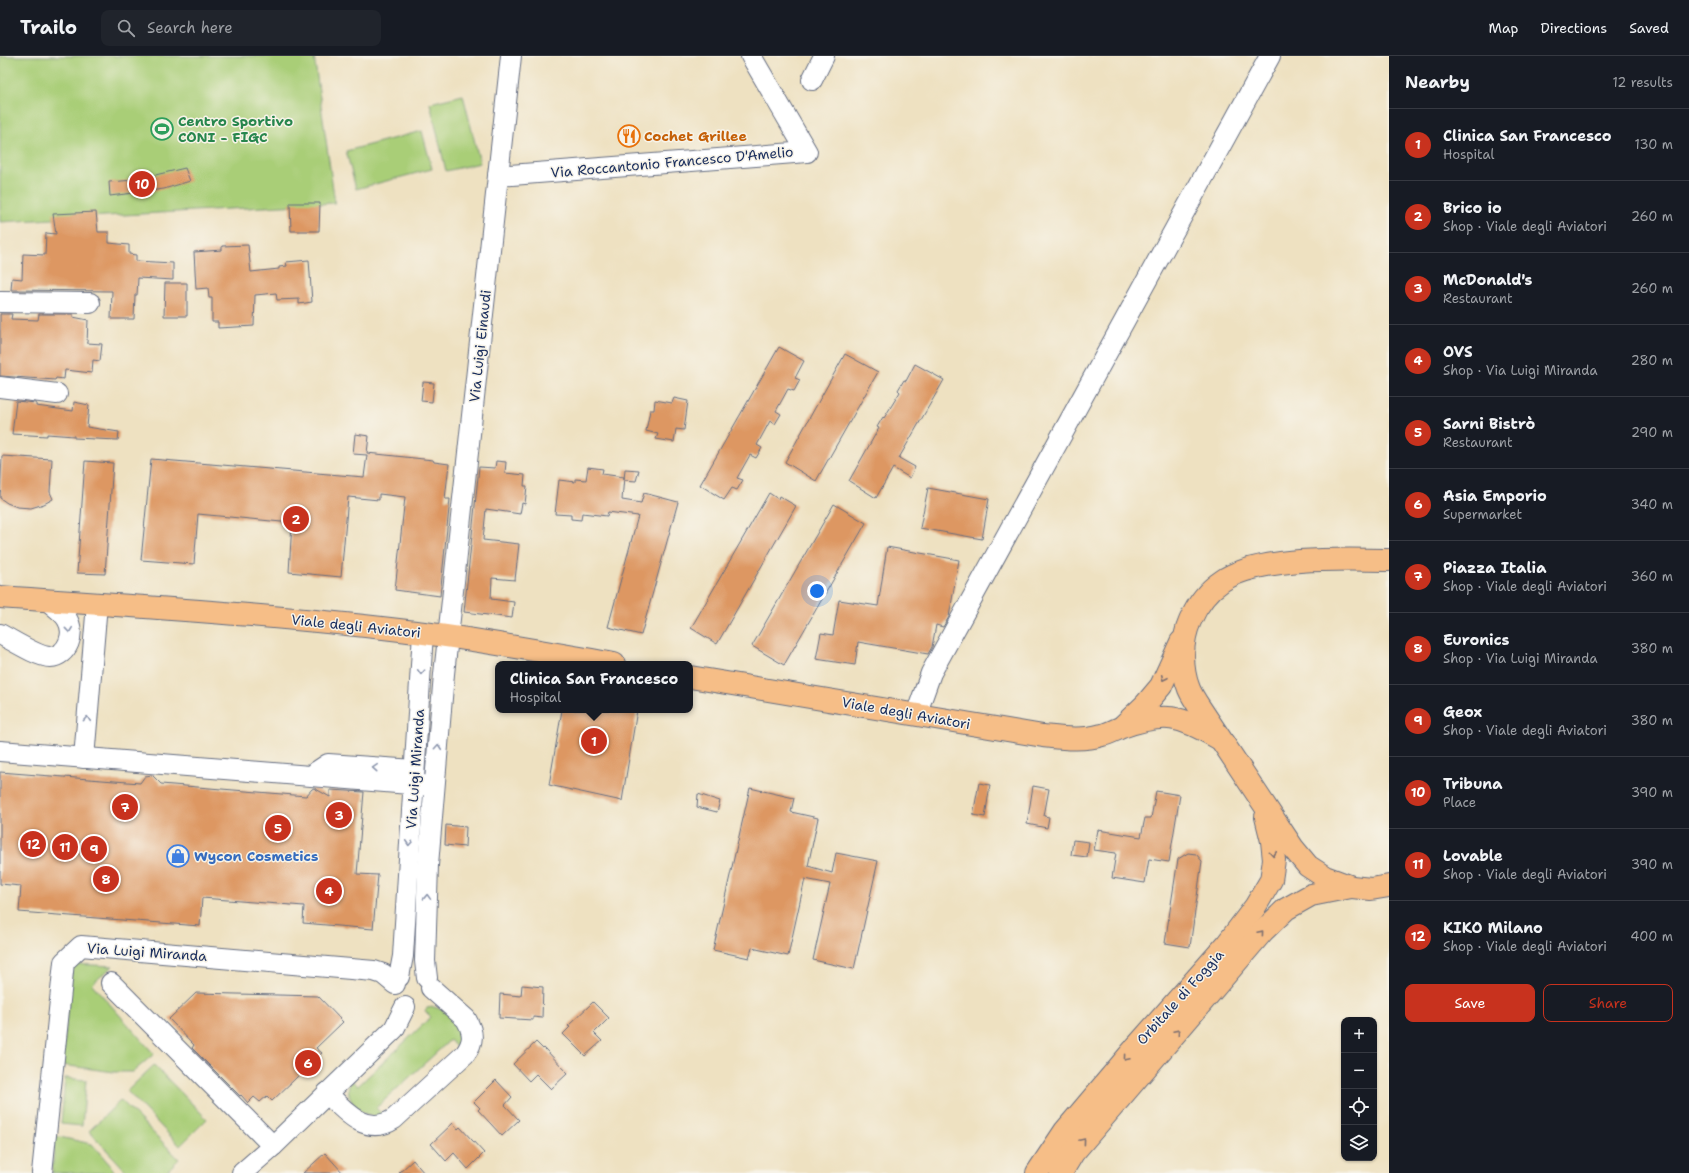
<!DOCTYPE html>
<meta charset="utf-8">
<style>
body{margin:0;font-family:"Shantell Sans",sans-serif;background:#20242c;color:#f1f3f6}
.controls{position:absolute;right:12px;bottom:12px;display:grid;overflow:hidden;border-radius:8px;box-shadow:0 1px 3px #0004}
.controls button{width:36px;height:36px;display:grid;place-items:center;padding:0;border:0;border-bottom:1px solid #363941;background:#171b24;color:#f1f3f6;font:20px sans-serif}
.you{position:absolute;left:817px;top:535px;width:14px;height:14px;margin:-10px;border:3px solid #fff;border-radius:50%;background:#1a73e8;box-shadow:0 0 0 6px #1a73e833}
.badge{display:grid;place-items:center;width:26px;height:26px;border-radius:50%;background:#c8321e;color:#fff;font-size:13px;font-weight:700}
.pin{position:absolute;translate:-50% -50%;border:2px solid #fff;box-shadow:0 1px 4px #0006}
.popup{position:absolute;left:495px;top:605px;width:198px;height:52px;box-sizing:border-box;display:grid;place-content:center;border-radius:8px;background:#171b24;filter:drop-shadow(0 1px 3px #0005);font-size:13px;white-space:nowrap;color:#9ea1a6}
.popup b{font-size:15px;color:#f1f3f6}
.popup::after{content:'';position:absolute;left:50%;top:100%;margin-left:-8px;border:8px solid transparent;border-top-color:#171b24}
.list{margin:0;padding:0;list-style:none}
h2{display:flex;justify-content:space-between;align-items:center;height:52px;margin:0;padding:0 16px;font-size:17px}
h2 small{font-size:13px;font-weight:400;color:#9ea1a6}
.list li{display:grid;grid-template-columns:26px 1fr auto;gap:12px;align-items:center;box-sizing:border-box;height:72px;padding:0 16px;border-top:1px solid #363941}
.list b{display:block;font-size:15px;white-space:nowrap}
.list p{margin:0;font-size:13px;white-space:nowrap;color:#9ea1a6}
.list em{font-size:13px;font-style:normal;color:#9ea1a6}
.actions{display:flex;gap:8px;padding:12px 16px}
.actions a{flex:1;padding:9px 0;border:1px solid #c8321e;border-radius:8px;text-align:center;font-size:14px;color:#c8321e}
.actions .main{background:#c8321e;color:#fff}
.icon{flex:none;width:22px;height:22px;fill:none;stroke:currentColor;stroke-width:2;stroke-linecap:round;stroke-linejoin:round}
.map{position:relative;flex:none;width:1389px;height:1117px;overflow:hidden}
header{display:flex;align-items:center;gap:24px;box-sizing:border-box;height:56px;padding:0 20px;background:#171b24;border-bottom:1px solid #363941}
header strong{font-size:19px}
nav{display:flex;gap:22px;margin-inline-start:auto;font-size:14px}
.search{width:280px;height:36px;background:#20242c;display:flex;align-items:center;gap:10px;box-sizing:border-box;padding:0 14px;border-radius:8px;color:#9ea1a6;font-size:15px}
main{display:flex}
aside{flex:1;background:#171b24}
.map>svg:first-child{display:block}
.green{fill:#a9ce77;stroke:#627e6a}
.building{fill:#dd9762}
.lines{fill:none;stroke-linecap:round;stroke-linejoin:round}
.minor-casing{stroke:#656d81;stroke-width:22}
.major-casing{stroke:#656d81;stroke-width:24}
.minor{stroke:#fff;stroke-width:20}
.major{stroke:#f6be87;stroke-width:22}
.oneway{stroke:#8d97ae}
.oneway2{stroke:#7e6f70}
.labels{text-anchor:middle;stroke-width:3;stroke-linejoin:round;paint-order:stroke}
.leisure-label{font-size:14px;font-weight:bold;fill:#27864d;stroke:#f7f3e8;text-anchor:start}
.food-label{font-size:14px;font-weight:bold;fill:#c56008;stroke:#f7f3e8;text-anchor:start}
.street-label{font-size:14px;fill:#1b2f5e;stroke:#f7f3e8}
.shop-label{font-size:14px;font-weight:bold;fill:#366cbe;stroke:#f7f3e8;text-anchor:start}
</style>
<header>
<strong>Trailo</strong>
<div class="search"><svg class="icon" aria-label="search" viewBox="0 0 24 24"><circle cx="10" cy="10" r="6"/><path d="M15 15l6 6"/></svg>Search here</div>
<nav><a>Map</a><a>Directions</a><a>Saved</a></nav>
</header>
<main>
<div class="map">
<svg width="1389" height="1117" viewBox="0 0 1389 1117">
<rect width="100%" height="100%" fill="#f7f3e8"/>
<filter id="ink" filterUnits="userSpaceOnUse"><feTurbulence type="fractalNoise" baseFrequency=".025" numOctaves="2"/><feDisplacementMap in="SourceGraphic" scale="8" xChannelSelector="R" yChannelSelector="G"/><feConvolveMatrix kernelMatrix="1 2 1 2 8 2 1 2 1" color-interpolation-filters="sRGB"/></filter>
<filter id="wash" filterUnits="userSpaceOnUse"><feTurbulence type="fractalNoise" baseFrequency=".012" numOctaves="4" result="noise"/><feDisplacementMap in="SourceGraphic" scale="16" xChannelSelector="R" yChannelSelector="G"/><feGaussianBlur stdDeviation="0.9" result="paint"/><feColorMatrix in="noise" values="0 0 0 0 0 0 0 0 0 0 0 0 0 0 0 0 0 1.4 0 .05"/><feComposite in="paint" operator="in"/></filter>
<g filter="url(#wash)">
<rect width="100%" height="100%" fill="#eee1c1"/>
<g class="green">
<path d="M 0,0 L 314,0 L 335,147 L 0,166 Z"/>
<path d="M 463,39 L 480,107 L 446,115 L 430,47 Z"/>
<path d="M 422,75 L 432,113 L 356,133 L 346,95 Z"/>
<path d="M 72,908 L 113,910 L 92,928 L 154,998 L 133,1016 L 114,1016 L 62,1009 Z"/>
<path d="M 434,951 C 450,955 462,970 461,986 L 456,991 L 450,984 L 376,1052 L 383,1059 C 363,1065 341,1043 351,1024 L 358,1030 L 431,961 L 425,955 L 427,952 Z"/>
<path d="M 154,1009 L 207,1063 L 180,1090 L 127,1035 Z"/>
<path d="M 65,1022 L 86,1024 L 82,1070 L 61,1068 Z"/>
<path d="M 121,1044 L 179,1103 L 165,1117 L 128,1117 L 89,1075 Z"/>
<path d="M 55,1080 L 92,1088 L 111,1110 L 115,1117 L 52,1117 Z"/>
</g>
<g id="blocks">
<g class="building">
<path d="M 185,112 L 190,125 L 164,133 L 110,140 L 109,126 L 134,124 Z"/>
<path d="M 290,147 L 320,147 L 319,175 L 291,175 Z"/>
<path d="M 96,156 L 98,176 L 109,176 L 109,187 L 129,189 L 129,198 L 136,199 L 136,205 L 173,207 L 173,224 L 138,222 L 137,239 L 135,239 L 134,263 L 111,263 L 112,235 L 11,234 L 12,222 L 22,223 L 23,198 L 45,199 L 46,177 L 56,178 L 53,158 Z"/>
<path d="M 248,189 L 251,216 L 279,213 L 279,211 L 287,210 L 286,206 L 309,204 L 312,246 L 299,248 L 299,243 L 277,244 L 276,237 L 255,239 L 254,270 L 218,272 L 218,266 L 212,266 L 212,242 L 209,242 L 208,232 L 196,233 L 194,196 L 222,194 L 222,190 Z"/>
<path d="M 165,227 L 187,227 L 187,260 L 164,260 Z"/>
<path d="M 0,258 L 12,258 L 11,263 L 38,264 L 39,258 L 73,258 L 73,261 L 88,264 L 87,287 L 102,288 L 100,305 L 93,304 L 92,317 L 65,314 L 64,323 L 56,322 L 55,324 L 0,320 Z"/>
<path d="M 779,291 L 804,305 L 795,322 L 800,324 L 794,335 L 788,333 L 776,355 L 781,358 L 775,368 L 770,365 L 757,389 L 762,392 L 756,402 L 750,399 L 737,422 L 743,424 L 737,434 L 732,432 L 724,444 L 700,429 Z"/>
<path d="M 845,298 L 878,316 L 816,425 L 785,406 Z"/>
<path d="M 915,308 L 944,324 L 899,402 L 915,411 L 910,422 L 893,412 L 876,442 L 849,425 L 879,372 L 877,371 L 883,361 L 884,362 L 900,336 L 898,334 L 904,324 L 906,325 Z"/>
<path d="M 423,326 L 434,327 L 432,346 L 421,345 Z"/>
<path d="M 674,342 L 688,345 L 684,374 L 676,373 L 674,386 L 656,383 L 658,378 L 646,375 L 650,354 L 654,354 L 655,344 L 672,347 Z"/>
<path d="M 16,345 L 36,347 L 36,350 L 73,355 L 74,346 L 89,349 L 87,371 L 119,376 L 118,384 L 74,382 L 74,380 L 47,378 L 47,380 L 12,378 Z"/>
<path d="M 355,378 L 369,380 L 367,397 L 433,404 L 434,406 L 449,408 L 445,443 L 450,443 L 440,540 L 395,534 L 405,441 L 379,438 L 379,444 L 348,441 L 341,521 L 289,516 L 292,467 L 198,458 L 194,508 L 141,504 L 151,403 L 364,421 L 367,399 L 353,398 Z"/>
<path d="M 2,400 L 52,403 L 50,436 L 53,443 L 44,448 L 31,452 L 17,451 L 7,447 L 0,442 Z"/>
<path d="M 85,405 L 113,407 L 105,518 L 77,517 Z"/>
<path d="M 496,405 L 506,406 L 505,417 L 525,419 L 524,430 L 527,430 L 525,448 L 522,447 L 520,458 L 486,453 L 483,484 L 519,488 L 515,524 L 492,522 L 491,543 L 514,546 L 512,562 L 464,556 L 479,411 L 495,412 Z"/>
<path d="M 588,411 L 603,413 L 602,418 L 624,421 L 622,444 L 641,447 L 644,437 L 678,446 L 641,579 L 608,571 L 638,460 L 608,456 L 607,460 L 582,457 L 581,464 L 571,463 L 571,459 L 555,458 L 559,424 L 575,426 L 575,423 L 586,424 Z"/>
<path d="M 625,413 L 639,414 L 636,425 L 624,424 Z"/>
<path d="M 928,432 L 989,443 L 982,483 L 920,472 Z"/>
<path d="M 769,437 L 778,443 L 779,440 L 796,450 L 717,588 L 691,572 Z"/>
<path d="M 834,448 L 866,467 L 784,609 L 752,590 Z"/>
<path d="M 887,491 L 959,504 L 949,561 L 943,571 L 936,569 L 932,591 L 928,598 L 858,586 L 855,609 L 816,603 L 821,577 L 833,579 L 839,544 L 878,550 Z"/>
<path d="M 562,654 L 637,654 L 622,745 L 549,729 Z"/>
<path d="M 0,716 L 140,727 L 145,720 L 152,719 L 161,728 L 306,740 L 312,733 L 314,732 L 330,741 L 330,734 L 364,736 L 357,818 L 378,819 L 373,873 L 303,867 L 304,850 L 202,842 L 200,870 L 19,856 L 21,830 L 0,828 Z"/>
<path d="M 979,727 L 990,729 L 985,761 L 973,759 Z"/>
<path d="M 1033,730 L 1049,733 L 1044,760 L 1049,761 L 1047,772 L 1027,768 Z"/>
<path d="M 750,732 L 794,742 L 791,756 L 818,762 L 808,810 L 832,817 L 836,797 L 878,805 L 854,913 L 813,904 L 830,828 L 805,823 L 788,900 L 752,892 L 749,902 L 713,894 Z"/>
<path d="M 1156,735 L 1180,739 L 1169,806 L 1149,803 L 1145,827 L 1112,822 L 1116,797 L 1094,794 L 1098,774 L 1141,781 L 1145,762 L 1151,762 Z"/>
<path d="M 698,738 L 720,745 L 717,756 L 697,751 Z"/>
<path d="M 446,769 L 466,771 L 465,791 L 445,789 Z"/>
<path d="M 1073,784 L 1089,786 L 1087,801 L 1071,799 Z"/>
<path d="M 1188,797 L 1196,798 L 1202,805 L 1190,891 L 1165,887 L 1178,803 Z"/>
<path d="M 522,929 L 543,931 L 542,962 L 533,961 L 533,964 L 499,962 L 500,938 L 521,940 Z"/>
<path d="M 196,937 L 318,940 L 343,966 L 316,992 L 322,997 L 272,1045 L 267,1040 L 260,1046 L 254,1041 L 248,1047 L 241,1039 L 240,1040 L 192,992 L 194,989 L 169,963 Z"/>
<path d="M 593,946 L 609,962 L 594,977 L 602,985 L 585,1000 L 563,978 L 570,971 L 568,970 Z"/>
<path d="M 536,986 L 543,993 L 544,992 L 568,1017 L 551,1033 L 536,1018 L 529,1025 L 513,1008 Z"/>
<path d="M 496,1024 L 512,1041 L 505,1049 L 519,1064 L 502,1080 L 478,1054 L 480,1052 L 474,1046 Z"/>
<path d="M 453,1067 L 458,1073 L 460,1071 L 484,1097 L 468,1113 L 454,1097 L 446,1105 L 431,1088 Z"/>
<path d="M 325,1097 L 343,1117 L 303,1117 Z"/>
<path d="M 413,1104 L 424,1117 L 399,1117 Z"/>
</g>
</g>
</g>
<g filter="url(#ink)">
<use href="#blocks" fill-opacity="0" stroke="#656d81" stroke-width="1"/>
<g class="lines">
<g class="minor-casing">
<g id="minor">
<path d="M 812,24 L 824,0"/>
<path d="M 498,120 L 807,96 L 751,0"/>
<path d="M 0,246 L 90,247"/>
<path d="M 0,331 L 57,338"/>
<path d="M 0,578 C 12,584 38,601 50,601 C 68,600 76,577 67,563 C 63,556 53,550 47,544"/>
<path d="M 916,659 L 931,617 L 1270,0"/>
<path d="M 0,695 L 434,730"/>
<path d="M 84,702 L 97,548"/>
<path d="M 316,716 L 328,708 L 414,714"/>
<path d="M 399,921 L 403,900 L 423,577"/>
<path d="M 427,922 L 425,905 L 428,809 L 444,618 L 511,0"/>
<path d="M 111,927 L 273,1090"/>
<path d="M 327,1037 C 345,1055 366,1081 394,1063 L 465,998 C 474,986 474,977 466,963 L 431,932"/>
<path d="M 42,1117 L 64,906 L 81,890 L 374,915 L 383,918 L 395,928"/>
<path d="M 242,1117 L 273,1090 L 394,973 L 405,951"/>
</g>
</g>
<g class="major-casing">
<g id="major">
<path d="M 1389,504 C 1346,503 1258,500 1222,525 C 1207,535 1197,549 1190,565 C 1181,585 1181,613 1189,633 C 1192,640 1196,646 1200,652 L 1293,792 L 1308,810 L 1325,821 L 1352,831 L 1371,833 L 1389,830"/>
<path d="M 0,541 C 141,551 283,559 424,577 C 487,585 551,597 614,608"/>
<path d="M 690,621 L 1043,680 C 1062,682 1083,685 1102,679 C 1108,678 1115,674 1122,671 C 1165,656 1179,659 1218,682"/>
<path d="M 1124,669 L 1145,649 L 1161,630 L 1181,586"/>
<path d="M 1037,1117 L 1065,1075 L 1136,991 L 1227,888 L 1255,851 L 1271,824 L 1274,804 L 1272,785 L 1266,761"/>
<path d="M 1061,1117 L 1073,1097 L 1263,875 L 1286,853 L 1311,839 L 1351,831"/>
</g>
</g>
<use href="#minor" class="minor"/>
<use href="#major" class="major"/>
</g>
<defs><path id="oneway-chevron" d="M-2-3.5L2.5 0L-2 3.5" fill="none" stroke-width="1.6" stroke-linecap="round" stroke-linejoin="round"/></defs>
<g class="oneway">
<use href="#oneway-chevron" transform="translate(69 574) rotate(84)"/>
<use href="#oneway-chevron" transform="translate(421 616) rotate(93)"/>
<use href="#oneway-chevron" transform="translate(87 663) rotate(-85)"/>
<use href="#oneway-chevron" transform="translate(438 691) rotate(-85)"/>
<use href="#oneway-chevron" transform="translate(375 712) rotate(-176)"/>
<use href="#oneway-chevron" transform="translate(409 787) rotate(94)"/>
<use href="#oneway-chevron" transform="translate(427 841) rotate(-88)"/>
</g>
<g class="oneway2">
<use href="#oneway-chevron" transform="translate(1164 622) rotate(115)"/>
<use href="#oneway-chevron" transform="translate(1273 798) rotate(85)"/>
<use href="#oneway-chevron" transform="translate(1261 877) rotate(-49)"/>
<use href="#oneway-chevron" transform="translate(1177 976) rotate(-49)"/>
<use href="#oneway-chevron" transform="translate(1126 1002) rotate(130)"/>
<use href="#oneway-chevron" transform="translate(1083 1085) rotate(-50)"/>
</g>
</g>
<defs>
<g id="stadium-ring" transform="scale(1.15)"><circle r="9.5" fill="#f7f3e8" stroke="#2e9e5b" stroke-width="1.5"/><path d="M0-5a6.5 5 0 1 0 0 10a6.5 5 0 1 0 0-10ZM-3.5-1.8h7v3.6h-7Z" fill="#2e9e5b"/></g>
<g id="restaurant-ring" transform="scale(1.15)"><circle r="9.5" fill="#f7f3e8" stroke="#e8710a" stroke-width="1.5"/><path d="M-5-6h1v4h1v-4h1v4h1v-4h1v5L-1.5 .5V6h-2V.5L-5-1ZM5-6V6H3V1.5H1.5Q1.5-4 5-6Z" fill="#e8710a"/></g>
<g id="shop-ring" transform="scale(1.15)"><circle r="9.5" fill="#f7f3e8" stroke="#3f7fe0" stroke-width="1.5"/><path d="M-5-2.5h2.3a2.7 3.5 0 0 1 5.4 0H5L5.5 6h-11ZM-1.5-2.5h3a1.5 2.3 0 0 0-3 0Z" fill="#3f7fe0"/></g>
</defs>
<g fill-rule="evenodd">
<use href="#stadium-ring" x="162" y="73"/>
<use href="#restaurant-ring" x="629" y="80"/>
<use href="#shop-ring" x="178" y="800"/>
</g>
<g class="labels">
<g class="leisure-label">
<text x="178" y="70">Centro Sportivo<tspan x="178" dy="16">CONI - FIGC</tspan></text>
</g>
<g class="food-label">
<text x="644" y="85">Cochet Grillee</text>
</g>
<g class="street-label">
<text transform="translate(672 106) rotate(-5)" y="5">Via Roccantonio Francesco D'Amelio</text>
<text transform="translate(480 290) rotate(-84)" y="5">Via Luigi Einaudi</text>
<text transform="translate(356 570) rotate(6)" y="5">Viale degli Aviatori</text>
<text transform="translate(906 657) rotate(10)" y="5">Viale degli Aviatori</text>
<text transform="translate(415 713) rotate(-86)" y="5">Via Luigi Miranda</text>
<text transform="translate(147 896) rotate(4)" y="5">Via Luigi Miranda</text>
<text transform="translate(1180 941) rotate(-48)" y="5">Orbitale di Foggia</text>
</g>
<g class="shop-label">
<text x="194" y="805">Wycon Cosmetics</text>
</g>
</g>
</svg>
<div class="controls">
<button>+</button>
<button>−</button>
<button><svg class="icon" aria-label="locate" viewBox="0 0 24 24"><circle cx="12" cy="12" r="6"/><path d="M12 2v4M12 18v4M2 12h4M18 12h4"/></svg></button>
<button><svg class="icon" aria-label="layers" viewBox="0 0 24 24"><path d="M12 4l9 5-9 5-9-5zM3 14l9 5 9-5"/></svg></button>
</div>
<div class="you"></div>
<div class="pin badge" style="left:594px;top:685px">1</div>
<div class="popup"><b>Clinica San Francesco</b>Hospital</div>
<div class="pin badge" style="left:296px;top:463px">2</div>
<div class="pin badge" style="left:339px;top:759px">3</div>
<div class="pin badge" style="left:329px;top:835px">4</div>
<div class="pin badge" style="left:278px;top:772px">5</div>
<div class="pin badge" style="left:308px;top:1007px">6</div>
<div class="pin badge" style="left:125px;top:751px">7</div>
<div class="pin badge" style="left:106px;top:823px">8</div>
<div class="pin badge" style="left:94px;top:793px">9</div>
<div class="pin badge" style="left:142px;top:128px">10</div>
<div class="pin badge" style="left:65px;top:791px">11</div>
<div class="pin badge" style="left:33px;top:788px">12</div>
</div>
<aside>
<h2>Nearby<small>12 results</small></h2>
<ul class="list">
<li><span class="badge">1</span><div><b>Clinica San Francesco</b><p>Hospital</p></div><em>130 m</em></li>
<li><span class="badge">2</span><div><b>Brico io</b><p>Shop · Viale degli Aviatori</p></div><em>260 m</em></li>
<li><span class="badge">3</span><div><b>McDonald's</b><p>Restaurant</p></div><em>260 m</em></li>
<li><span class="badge">4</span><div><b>OVS</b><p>Shop · Via Luigi Miranda</p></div><em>280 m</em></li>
<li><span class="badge">5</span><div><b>Sarni Bistrò</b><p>Restaurant</p></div><em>290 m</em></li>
<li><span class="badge">6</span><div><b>Asia Emporio</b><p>Supermarket</p></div><em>340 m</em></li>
<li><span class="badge">7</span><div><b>Piazza Italia</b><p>Shop · Viale degli Aviatori</p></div><em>360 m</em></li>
<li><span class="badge">8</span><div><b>Euronics</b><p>Shop · Via Luigi Miranda</p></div><em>380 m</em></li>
<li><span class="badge">9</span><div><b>Geox</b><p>Shop · Viale degli Aviatori</p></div><em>380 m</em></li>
<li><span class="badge">10</span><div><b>Tribuna</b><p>Place</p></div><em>390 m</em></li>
<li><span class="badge">11</span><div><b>Lovable</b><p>Shop · Viale degli Aviatori</p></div><em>390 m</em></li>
<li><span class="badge">12</span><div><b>KIKO Milano</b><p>Shop · Viale degli Aviatori</p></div><em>400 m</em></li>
</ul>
<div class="actions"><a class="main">Save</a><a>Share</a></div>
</aside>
</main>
